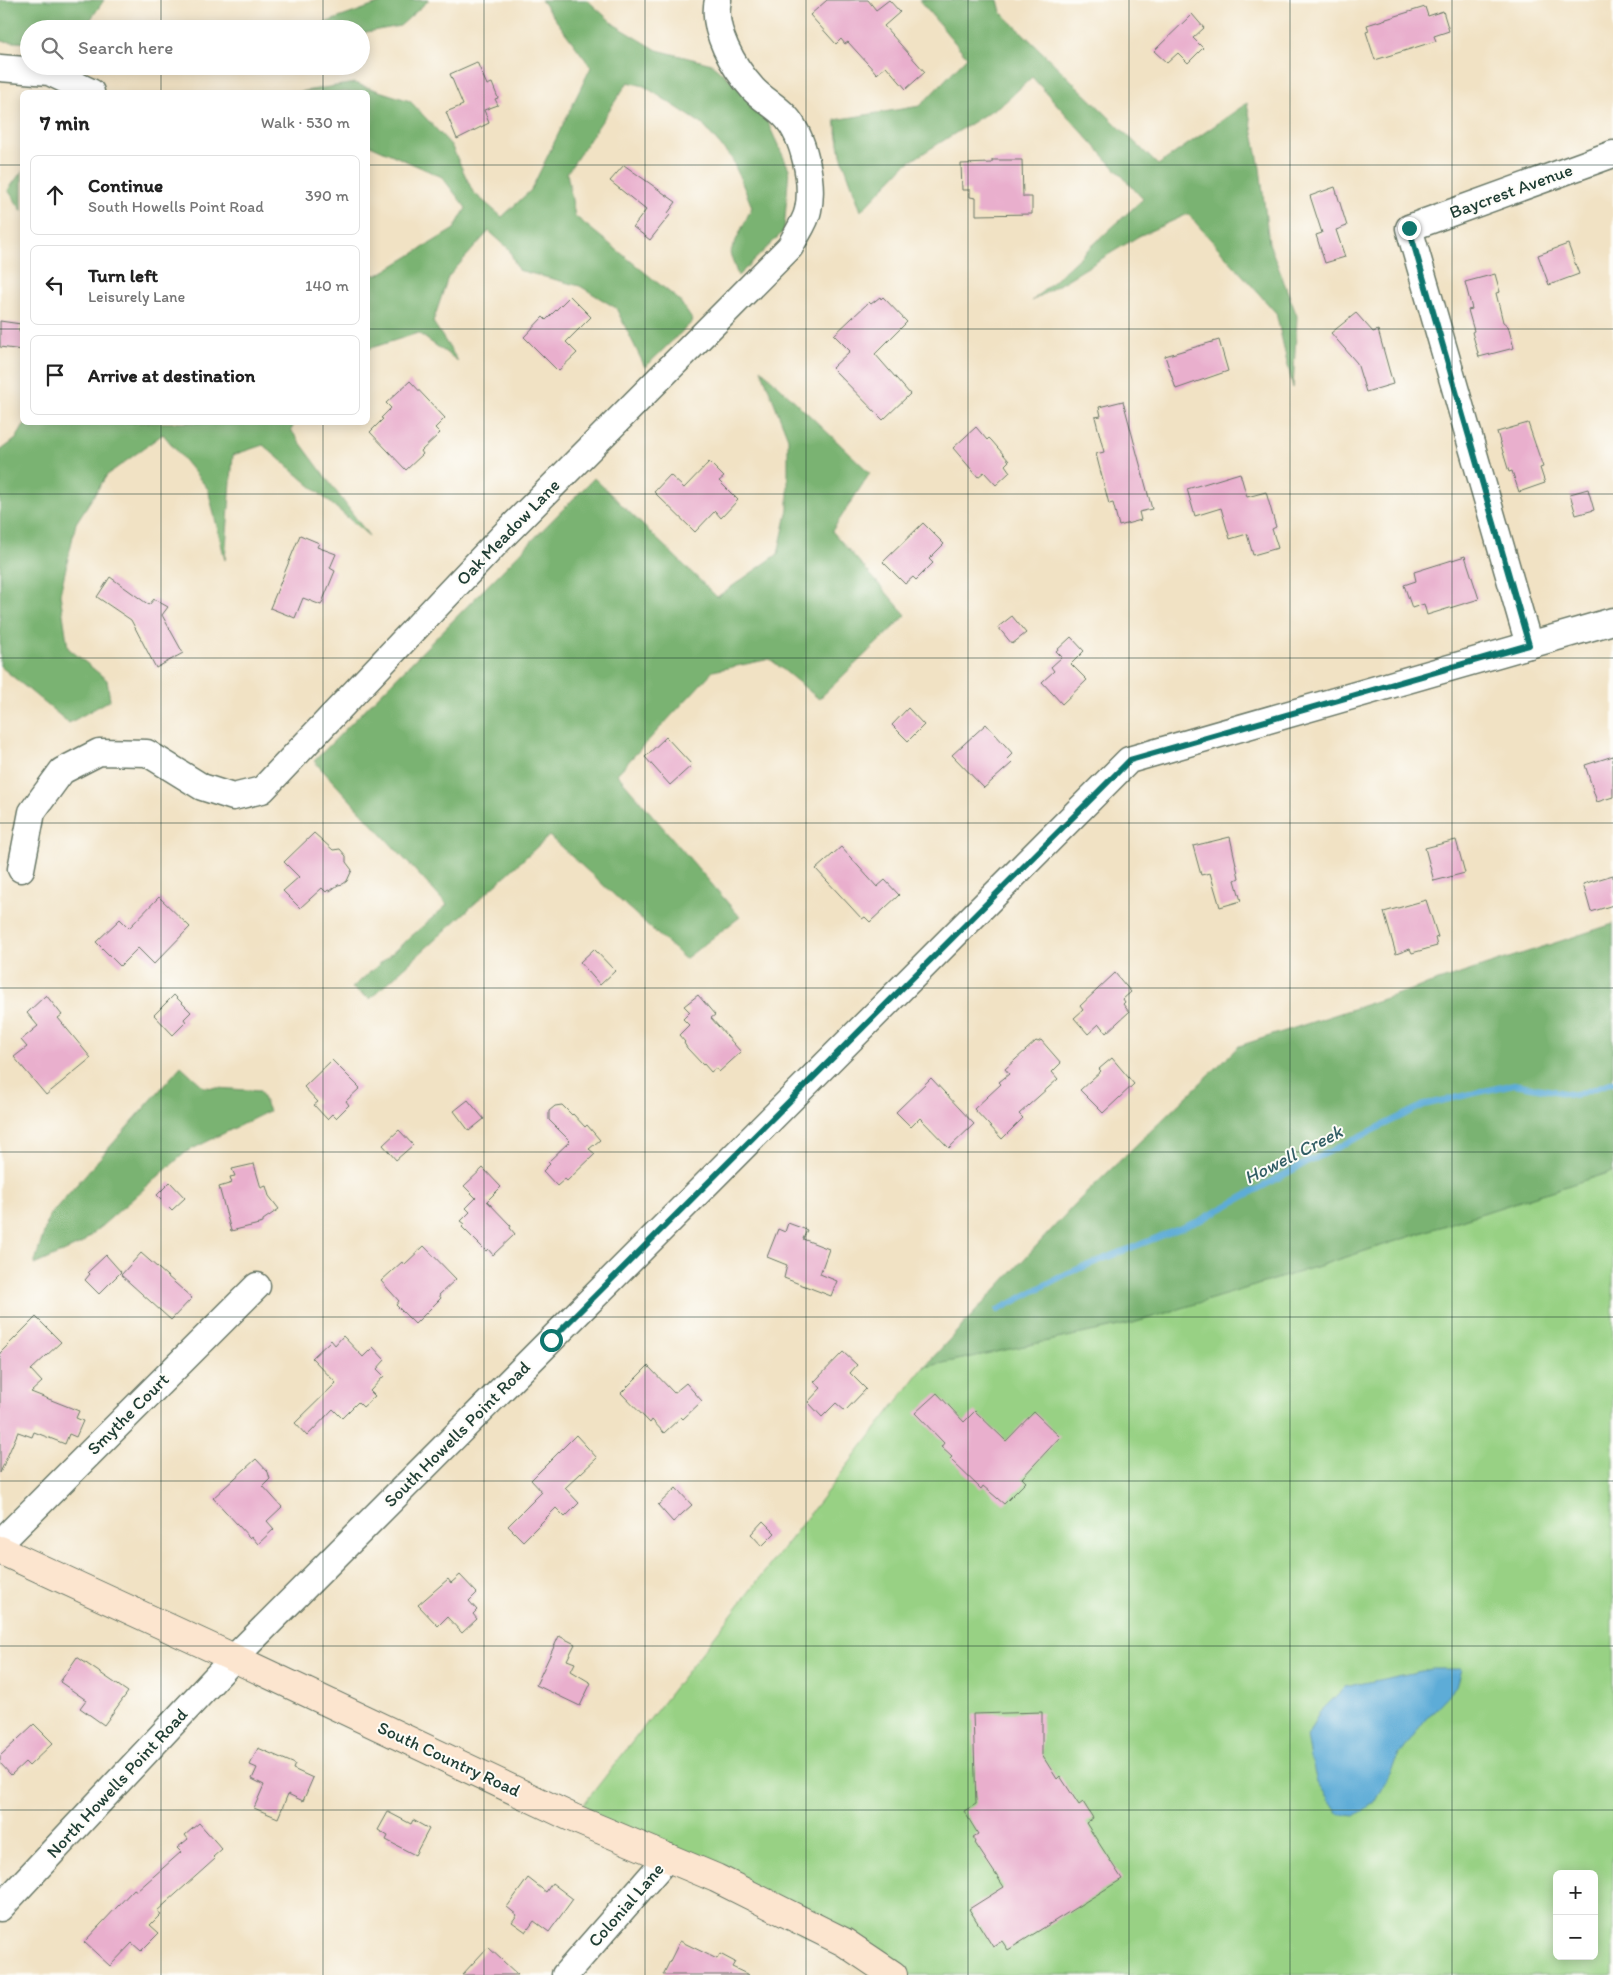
<!DOCTYPE html>
<meta charset="utf-8">
<style>
body{margin:0;font-family:Itim,sans-serif;background:#f6f6f6;color:#222}
.controls{position:absolute;right:15px;bottom:15px;display:grid;overflow:hidden;border-radius:8px;box-shadow:0 2px 12px #0003}
.controls button{width:45px;height:45px;display:grid;place-items:center;padding:0;border:0;border-bottom:1px solid #e0e0e0;background:#fff;color:#222;font:25px sans-serif}
.stop{position:absolute;width:15px;height:15px;margin:-11px;border:4px solid #0f766e;border-radius:50%;background:#fff}
.stop.end{background:#0f766e;border-color:#fff;box-shadow:0 1px 5px #0008}
.list{margin:0;padding:0;list-style:none}
h2{display:flex;justify-content:space-between;align-items:center;height:65px;margin:0;padding:0 20px;font-size:21px}
h2 small{font-size:16px;font-weight:400;color:#767676}
.list li{display:grid;grid-template-columns:32px 1fr auto;gap:15px;align-items:center;box-sizing:border-box;height:80px;margin:0 10px 10px;padding:0 10px;border:1px solid #e0e0e0;border-radius:8px}
.list b{display:block;font-size:19px;white-space:nowrap}
.list p{margin:0;font-size:16px;white-space:nowrap;color:#767676}
.list em{font-size:16px;font-style:normal;color:#767676}
.icon{flex:none;width:28px;height:28px;fill:none;stroke:currentColor;stroke-width:2;stroke-linecap:round;stroke-linejoin:round}
.map{position:relative;flex:none;width:1613px;height:1975px;overflow:hidden}
.search{position:absolute;background:#fff;box-shadow:0 2px 12px #0003;left:20px;top:20px;width:350px;height:55px;display:flex;align-items:center;gap:12px;box-sizing:border-box;padding:0 18px;border-radius:28px;color:#767676;font-size:19px}
.panel{position:absolute;background:#fff;box-shadow:0 2px 12px #0003;left:20px;top:90px;width:350px;height:335px;border-radius:8px}
.map>svg:first-child{display:block}
.green{fill:#98d184;stroke:#5c875c;fill-rule:evenodd}
.forest{fill:#7ab372;stroke:#4c7853}
.water{fill:#5dacd7;stroke:#3e7486}
.lines{fill:none;stroke-linecap:round;stroke-linejoin:round}
.stream{stroke:#5dacd7;stroke-width:6}
.building{fill:#e9afcd}
.street-casing{stroke:#687766;stroke-width:29}
.secondary-casing{stroke:#687766;stroke-width:30}
.street{stroke:#fff;stroke-width:26}
.secondary{stroke:#fce5cf;stroke-width:28}
.route{stroke:#0f766e;stroke-width:6}
.grid{fill:none;stroke:#1f3d34;stroke-width:1;stroke-opacity:0.55}
.labels{text-anchor:middle;stroke-width:4;stroke-linejoin:round;paint-order:stroke}
.street-label{font-size:18px;fill:#1f3d34;stroke:#fdfcf7}
.water-label{font-size:19px;font-style:italic;fill:#325e65;stroke:#fdfcf7}
</style>
<div class="map">
<svg width="1613" height="1975" viewBox="0 0 1613 1975">
<rect width="100%" height="100%" fill="#fdfcf7"/>
<filter id="ink" filterUnits="userSpaceOnUse"><feTurbulence type="fractalNoise" baseFrequency=".02" numOctaves="2"/><feDisplacementMap in="SourceGraphic" scale="10" xChannelSelector="R" yChannelSelector="G"/><feConvolveMatrix kernelMatrix="1 2 1 2 8 2 1 2 1" color-interpolation-filters="sRGB"/></filter>
<filter id="wash" filterUnits="userSpaceOnUse"><feTurbulence type="fractalNoise" baseFrequency=".0096" numOctaves="4" result="noise"/><feDisplacementMap in="SourceGraphic" scale="20" xChannelSelector="R" yChannelSelector="G"/><feGaussianBlur stdDeviation="1.12" result="paint"/><feColorMatrix in="noise" values="0 0 0 0 0 0 0 0 0 0 0 0 0 0 0 0 0 1.4 0 .05"/><feComposite in="paint" operator="in"/></filter>
<g filter="url(#wash)">
<rect width="100%" height="100%" fill="#f1e2c4"/>
<path class="green" d="M 1613,1171 L 1613,1975 L 884,1975 L 573,1818 L 924,1367 L 1133,1323 L 1306,1270 ZM 1557,1874 L 1594,1874 L 1594,1956 L 1557,1956 Z"/>
<g class="forest">
<path d="M 0,0 L 104,0 L 84,29 L 29,29 L 29,43 L 0,41 Z"/>
<path d="M 389,0 L 429,0 L 400,26 L 361,33 L 361,29 L 308,29 Z"/>
<path d="M 541,0 L 587,0 L 615,25 L 657,50 L 712,64 L 760,106 L 789,169 L 784,231 L 738,276 L 730,253 L 752,207 L 732,159 L 702,124 L 644,86 L 628,82 L 567,173 L 575,216 L 679,300 L 693,321 L 645,367 L 616,308 L 580,286 L 518,270 L 509,249 L 489,231 L 448,277 L 433,322 L 458,361 L 418,333 L 368,349 L 368,275 L 378,275 L 454,229 L 466,208 L 442,177 L 368,144 L 368,92 L 299,92 L 354,83 L 410,101 L 451,145 L 473,192 L 502,217 L 531,190 L 591,67 Z"/>
<path d="M 919,0 L 998,0 L 1001,12 L 1158,165 L 1247,103 L 1260,168 L 1269,243 L 1297,316 L 1293,388 L 1276,313 L 1188,214 L 1139,236 L 1032,301 L 1143,199 L 1032,77 L 1005,102 L 906,164 L 861,211 L 841,155 L 835,120 L 920,106 L 967,57 Z"/>
<path d="M 22,171 L 22,211 L 8,190 Z"/>
<path d="M 761,369 L 870,473 L 832,531 L 906,615 L 819,699 L 770,659 L 713,671 L 617,774 L 740,917 L 685,959 L 549,836 L 370,999 L 352,988 L 447,905 L 314,761 L 594,478 L 717,597 L 778,554 L 788,509 L 788,438 Z"/>
<path d="M 26,422 L 295,423 L 291,430 L 369,536 L 263,445 L 233,455 L 225,560 L 208,489 L 163,434 L 107,475 L 76,523 L 60,594 L 68,648 L 107,680 L 110,700 L 69,723 L 0,666 L 0,451 L 16,439 Z"/>
<path d="M 1613,924 L 1613,1171 L 1306,1270 L 1133,1323 L 924,1367 L 1077,1202 L 1239,1046 Z"/>
<path d="M 181,1066 L 204,1087 L 260,1091 L 269,1111 L 186,1152 L 81,1244 L 34,1265 L 49,1216 Z"/>
</g>
<path class="water" d="M 1431,1669 L 1461,1669 L 1456,1687 L 1425,1720 L 1399,1755 L 1374,1803 L 1355,1816 L 1338,1814 L 1317,1783 L 1311,1758 L 1307,1737 L 1319,1713 L 1345,1687 Z"/>
<g class="lines">
<path class="stream" d="M 998,1310 L 1068,1273 L 1199,1221 L 1300,1166 L 1424,1105 L 1514,1084 L 1576,1095 L 1613,1082"/>
</g>
<g id="blocks">
<g class="building">
<path d="M 827,0 L 868,0 L 876,10 L 889,0 L 900,12 L 884,26 L 925,72 L 906,89 L 886,66 L 877,74 L 848,42 L 845,44 L 841,39 L 836,44 L 810,15 Z"/>
<path d="M 1425,7 L 1428,16 L 1443,11 L 1449,31 L 1434,36 L 1436,41 L 1375,60 L 1366,32 L 1369,31 L 1367,25 Z"/>
<path d="M 1192,14 L 1204,28 L 1193,38 L 1203,48 L 1188,63 L 1178,53 L 1167,63 L 1154,51 Z"/>
<path d="M 477,62 L 487,85 L 492,83 L 498,98 L 495,99 L 498,105 L 484,110 L 489,123 L 457,139 L 446,112 L 463,105 L 450,74 Z"/>
<path d="M 992,160 L 1022,160 L 1023,197 L 1032,197 L 1032,214 L 976,215 L 976,198 L 970,197 L 970,190 L 962,190 L 961,164 L 992,163 Z"/>
<path d="M 624,165 L 676,202 L 668,213 L 670,215 L 650,240 L 633,227 L 646,210 L 610,181 Z"/>
<path d="M 1335,187 L 1347,226 L 1336,230 L 1345,257 L 1325,263 L 1316,235 L 1322,233 L 1310,196 Z"/>
<path d="M 1568,244 L 1579,274 L 1549,285 L 1538,255 Z"/>
<path d="M 1495,274 L 1500,292 L 1496,293 L 1503,322 L 1508,326 L 1514,348 L 1479,357 L 1472,332 L 1474,331 L 1468,310 L 1472,309 L 1465,282 Z"/>
<path d="M 570,296 L 591,317 L 566,342 L 577,353 L 558,371 L 524,337 L 543,317 L 546,320 Z"/>
<path d="M 880,297 L 881,299 L 883,297 L 907,322 L 875,354 L 910,394 L 883,420 L 832,368 L 850,351 L 834,335 L 869,302 L 871,304 Z"/>
<path d="M 1356,313 L 1373,332 L 1378,330 L 1393,384 L 1366,392 L 1357,363 L 1331,333 Z"/>
<path d="M 0,321 L 21,324 L 19,332 L 22,332 L 22,350 L 0,347 Z"/>
<path d="M 1219,340 L 1228,371 L 1176,389 L 1165,356 Z"/>
<path d="M 410,381 L 445,418 L 435,428 L 440,433 L 421,451 L 423,454 L 406,470 L 370,432 L 383,419 L 381,418 L 391,408 L 386,403 Z"/>
<path d="M 1123,401 L 1152,509 L 1139,512 L 1141,520 L 1119,526 L 1113,503 L 1109,504 L 1096,454 L 1104,452 L 1095,417 L 1101,416 L 1099,407 Z"/>
<path d="M 1528,423 L 1543,467 L 1540,468 L 1545,483 L 1519,492 L 1512,471 L 1509,472 L 1497,432 Z"/>
<path d="M 976,427 L 987,440 L 989,438 L 992,441 L 1009,461 L 1005,465 L 1010,472 L 996,485 L 984,472 L 978,477 L 953,448 Z"/>
<path d="M 709,462 L 724,477 L 719,481 L 738,500 L 721,518 L 715,511 L 695,532 L 654,492 L 670,475 L 684,488 Z"/>
<path d="M 1240,473 L 1247,497 L 1266,492 L 1276,527 L 1272,529 L 1278,548 L 1253,555 L 1247,534 L 1230,539 L 1221,508 L 1195,516 L 1187,489 Z"/>
<path d="M 1588,489 L 1594,510 L 1576,515 L 1570,494 Z"/>
<path d="M 923,523 L 944,544 L 929,559 L 933,563 L 916,580 L 913,577 L 905,584 L 883,562 Z"/>
<path d="M 300,535 L 319,543 L 317,547 L 336,554 L 330,568 L 335,571 L 321,605 L 303,598 L 295,618 L 270,608 Z"/>
<path d="M 1465,556 L 1479,599 L 1427,615 L 1424,604 L 1412,608 L 1404,585 L 1416,581 L 1414,572 Z"/>
<path d="M 110,577 L 149,605 L 154,599 L 168,607 L 162,615 L 183,653 L 156,668 L 131,620 L 97,597 Z"/>
<path d="M 1012,616 L 1026,633 L 1012,644 L 998,627 Z"/>
<path d="M 1071,637 L 1084,651 L 1071,664 L 1087,680 L 1062,704 L 1042,682 L 1054,671 L 1051,667 L 1062,657 L 1056,651 Z"/>
<path d="M 908,708 L 924,725 L 908,741 L 892,725 Z"/>
<path d="M 986,724 L 1013,754 L 1008,759 L 1012,763 L 984,788 L 952,755 Z"/>
<path d="M 666,737 L 692,765 L 670,785 L 645,757 Z"/>
<path d="M 1613,756 L 1613,797 L 1597,802 L 1585,765 Z"/>
<path d="M 314,833 L 333,850 L 340,849 L 346,856 L 346,862 L 352,870 L 347,881 L 343,884 L 338,885 L 330,891 L 328,890 L 326,892 L 322,888 L 300,908 L 283,891 L 299,877 L 284,862 Z"/>
<path d="M 1230,837 L 1239,878 L 1235,880 L 1241,901 L 1220,907 L 1210,873 L 1201,875 L 1193,846 Z"/>
<path d="M 1456,840 L 1465,873 L 1434,881 L 1425,848 Z"/>
<path d="M 841,847 L 877,887 L 885,880 L 899,895 L 870,922 L 865,917 L 862,919 L 816,869 Z"/>
<path d="M 1613,875 L 1613,905 L 1591,912 L 1583,884 Z"/>
<path d="M 159,897 L 190,927 L 154,964 L 138,948 L 120,966 L 96,942 L 120,919 L 129,928 Z"/>
<path d="M 1426,900 L 1438,937 L 1435,938 L 1437,946 L 1412,953 L 1410,949 L 1396,954 L 1384,912 Z"/>
<path d="M 594,949 L 615,971 L 600,985 L 580,962 Z"/>
<path d="M 1115,973 L 1131,992 L 1123,999 L 1125,1002 L 1123,1004 L 1129,1012 L 1106,1033 L 1099,1024 L 1088,1034 L 1074,1018 L 1083,1010 L 1080,1006 Z"/>
<path d="M 46,995 L 62,1015 L 58,1018 L 91,1058 L 46,1095 L 14,1057 L 27,1047 L 21,1040 L 38,1026 L 27,1013 Z"/>
<path d="M 174,995 L 191,1012 L 184,1019 L 186,1022 L 173,1035 L 154,1015 Z"/>
<path d="M 698,995 L 715,1015 L 711,1018 L 741,1052 L 719,1072 L 716,1068 L 711,1072 L 704,1064 L 703,1065 L 687,1048 L 684,1043 L 685,1042 L 679,1035 L 689,1025 L 683,1019 L 690,1012 L 684,1006 Z"/>
<path d="M 1041,1040 L 1061,1063 L 1052,1072 L 1058,1079 L 1019,1114 L 1023,1118 L 1002,1139 L 974,1109 L 1001,1084 L 999,1082 L 1009,1074 L 1005,1069 L 1036,1041 L 1038,1042 Z"/>
<path d="M 1112,1058 L 1134,1084 L 1103,1113 L 1080,1090 L 1101,1071 L 1099,1069 Z"/>
<path d="M 332,1060 L 360,1088 L 346,1101 L 349,1105 L 336,1118 L 332,1114 L 327,1119 L 314,1105 L 318,1102 L 304,1087 Z"/>
<path d="M 931,1078 L 974,1124 L 949,1148 L 920,1118 L 911,1127 L 896,1112 Z"/>
<path d="M 468,1100 L 484,1119 L 469,1131 L 454,1111 Z"/>
<path d="M 562,1105 L 572,1115 L 573,1114 L 585,1127 L 587,1125 L 600,1140 L 589,1149 L 595,1154 L 567,1181 L 565,1179 L 557,1186 L 543,1171 L 550,1164 L 548,1162 L 570,1141 L 549,1120 L 549,1111 L 555,1106 Z"/>
<path d="M 399,1130 L 413,1145 L 396,1160 L 383,1145 Z"/>
<path d="M 254,1164 L 261,1188 L 266,1186 L 269,1196 L 279,1209 L 263,1220 L 263,1223 L 231,1231 L 219,1187 L 232,1183 L 230,1177 L 235,1176 L 232,1169 Z"/>
<path d="M 483,1168 L 501,1187 L 487,1201 L 511,1226 L 510,1228 L 515,1234 L 493,1255 L 488,1249 L 486,1251 L 462,1227 L 465,1224 L 461,1221 L 470,1212 L 466,1208 L 476,1198 L 464,1186 Z"/>
<path d="M 170,1182 L 185,1198 L 172,1210 L 157,1195 Z"/>
<path d="M 788,1223 L 807,1230 L 803,1239 L 829,1249 L 820,1274 L 837,1281 L 831,1296 L 784,1278 L 787,1265 L 767,1257 L 778,1229 L 785,1232 Z"/>
<path d="M 424,1246 L 456,1279 L 439,1295 L 441,1298 L 415,1324 L 396,1305 L 399,1301 L 381,1281 L 402,1262 L 404,1265 Z"/>
<path d="M 141,1253 L 192,1298 L 171,1320 L 121,1275 Z"/>
<path d="M 106,1255 L 121,1272 L 99,1294 L 85,1280 L 90,1274 L 88,1272 Z"/>
<path d="M 36,1317 L 61,1342 L 31,1370 L 42,1382 L 31,1392 L 79,1411 L 76,1418 L 83,1421 L 76,1437 L 69,1434 L 65,1444 L 34,1432 L 32,1437 L 18,1432 L 0,1473 L 0,1353 Z"/>
<path d="M 343,1336 L 363,1357 L 373,1347 L 385,1360 L 377,1369 L 384,1376 L 370,1391 L 375,1396 L 363,1407 L 358,1402 L 342,1418 L 333,1409 L 307,1436 L 295,1423 L 336,1383 L 312,1358 L 331,1340 L 335,1345 Z"/>
<path d="M 843,1352 L 857,1365 L 850,1373 L 866,1389 L 845,1411 L 836,1403 L 822,1417 L 808,1402 L 821,1388 L 814,1382 Z"/>
<path d="M 648,1366 L 674,1393 L 686,1383 L 702,1401 L 683,1419 L 681,1417 L 664,1433 L 652,1420 L 650,1423 L 621,1393 Z"/>
<path d="M 937,1393 L 964,1422 L 975,1411 L 1006,1441 L 1034,1412 L 1060,1437 L 1022,1478 L 1026,1482 L 1004,1504 L 983,1486 L 981,1489 L 950,1459 L 952,1457 L 941,1447 L 944,1443 L 915,1413 Z"/>
<path d="M 576,1435 L 597,1458 L 565,1488 L 579,1503 L 565,1517 L 556,1508 L 523,1541 L 508,1526 L 542,1492 L 531,1480 Z"/>
<path d="M 256,1459 L 268,1472 L 270,1479 L 263,1486 L 282,1507 L 267,1521 L 274,1529 L 258,1544 L 251,1536 L 250,1538 L 213,1498 Z"/>
<path d="M 676,1488 L 692,1505 L 673,1522 L 658,1505 Z"/>
<path d="M 763,1521 L 775,1533 L 762,1546 L 751,1534 Z"/>
<path d="M 460,1575 L 477,1593 L 469,1601 L 477,1610 L 473,1614 L 477,1619 L 462,1633 L 447,1617 L 438,1626 L 418,1605 L 448,1579 L 451,1583 Z"/>
<path d="M 559,1636 L 575,1644 L 567,1660 L 575,1663 L 571,1671 L 591,1683 L 580,1706 L 536,1685 Z"/>
<path d="M 77,1657 L 128,1692 L 104,1725 L 80,1708 L 86,1700 L 60,1682 Z"/>
<path d="M 1042,1712 L 1042,1755 L 1057,1779 L 1060,1776 L 1079,1805 L 1083,1802 L 1093,1818 L 1086,1823 L 1122,1879 L 1008,1950 L 1002,1941 L 993,1947 L 969,1909 L 1004,1887 L 975,1843 L 976,1842 L 973,1837 L 978,1834 L 964,1811 L 976,1804 L 973,1714 Z"/>
<path d="M 34,1724 L 53,1743 L 29,1766 L 25,1762 L 11,1775 L 0,1763 L 0,1756 Z"/>
<path d="M 258,1748 L 295,1764 L 293,1769 L 313,1778 L 303,1801 L 288,1794 L 278,1818 L 254,1808 L 264,1785 L 252,1779 L 257,1768 L 250,1765 Z"/>
<path d="M 388,1812 L 411,1824 L 413,1820 L 429,1829 L 415,1855 L 386,1840 L 388,1836 L 378,1830 Z"/>
<path d="M 199,1823 L 222,1849 L 213,1857 L 215,1859 L 157,1911 L 161,1914 L 150,1925 L 159,1933 L 141,1951 L 132,1943 L 110,1966 L 84,1942 L 134,1889 L 137,1891 L 181,1852 L 177,1848 L 188,1839 L 185,1835 Z"/>
<path d="M 528,1878 L 546,1892 L 552,1883 L 573,1899 L 549,1932 L 534,1921 L 526,1932 L 512,1922 L 517,1915 L 507,1907 Z"/>
<path d="M 680,1941 L 717,1959 L 720,1954 L 735,1962 L 732,1967 L 749,1975 L 663,1975 Z"/>
<path d="M 488,1947 L 518,1975 L 462,1975 Z"/>
</g>
</g>
</g>
<g filter="url(#ink)">
<use href="#blocks" fill-opacity="0" stroke="#687766" stroke-width="1"/>
<g class="lines">
<g class="street-casing">
<g id="street">
<path d="M 0,68 L 49,72 L 91,92"/>
<path d="M 1529,645 L 1409,228 L 1613,154"/>
<path d="M 21,869 L 32,812 L 62,771 L 99,752 L 147,753 L 202,787 L 233,797 L 262,790 L 502,537 L 790,247 C 795,236 806,222 808,210 C 814,183 804,136 785,116 C 776,106 762,99 753,89 C 734,68 711,30 718,0"/>
<path d="M 0,1543 L 257,1286"/>
<path d="M 0,1908 L 234,1658 L 1129,760 L 1613,621"/>
<path d="M 565,1975 L 668,1857"/>
</g>
</g>
<g class="secondary-casing">
<path id="secondary" d="M 0,1550 L 234,1658 L 573,1818 L 716,1878 L 844,1942 L 893,1975"/>
</g>
<use href="#street" class="street"/>
<use href="#secondary" class="secondary"/>
</g>
</g>
<g class="lines" filter="url(#ink)">
<path class="route" d="M 551,1340 L 1130,760 L 1529,645 L 1409,228"/>
</g>
<path class="grid" d="M 161,0 L 161,29M 323,0 L 323,29M 484,0 L 484,1975M 645,0 L 645,1975M 806,0 L 806,1975M 968,0 L 968,1975M 1129,0 L 1129,1975M 1290,0 L 1290,1975M 1452,0 L 1452,1975M 161,66 L 161,92M 323,66 L 323,92M 0,165 L 22,165M 368,165 L 1613,165M 0,329 L 22,329M 368,329 L 1613,329M 161,422 L 161,1975M 323,422 L 323,1975M 0,494 L 1613,494M 0,658 L 1613,658M 0,823 L 1613,823M 0,988 L 1613,988M 0,1152 L 1613,1152M 0,1317 L 1613,1317M 0,1481 L 1613,1481M 0,1646 L 1613,1646M 0,1810 L 1613,1810"/>
<g class="labels">
<g class="street-label">
<text transform="translate(1511 191) rotate(-20)" y="6">Baycrest Avenue</text>
<text transform="translate(508 532) rotate(-46)" y="6">Oak Meadow Lane</text>
<text transform="translate(128 1414) rotate(-45)" y="6">Smythe Court</text>
<text transform="translate(457 1434) rotate(-45)" y="6">South Howells Point Road</text>
<text transform="translate(449 1759) rotate(25)" y="6">South Country Road</text>
<text transform="translate(117 1783) rotate(-47)" y="6">North Howells Point Road</text>
<text transform="translate(626 1905) rotate(-49)" y="6">Colonial Lane</text>
</g>
<g class="water-label">
<text transform="translate(1293 1154) rotate(-27)" y="7">Howell Creek</text>
</g>
</g>
</svg>
<div class="controls">
<button>+</button>
<button>−</button>
</div>
<div class="stop" style="left:551px;top:1340px"></div>
<div class="stop end" style="left:1409px;top:228px"></div>
<div class="search"><svg class="icon" aria-label="search" viewBox="0 0 24 24"><circle cx="10" cy="10" r="6"/><path d="M15 15l6 6"/></svg>Search here</div>
<section class="panel">
<h2>7 min<small>Walk · 530 m</small></h2>
<ul class="list">
<li><svg class="icon" aria-label="ahead" viewBox="0 0 24 24"><path d="M12 20V5M6 11l6-6 6 6"/></svg><div><b>Continue</b><p>South Howells Point Road</p></div><em>390 m</em></li>
<li><svg class="icon" aria-label="left" viewBox="0 0 24 24"><path d="M17 20v-9H6M10 6l-5 5 5 5"/></svg><div><b>Turn left</b><p>Leisurely Lane</p></div><em>140 m</em></li>
<li><svg class="icon" aria-label="arrive" viewBox="0 0 24 24"><path d="M6 21V4h12l-3 4 3 4H6"/></svg><div><b>Arrive at destination</b></div></li>
</ul>
</section>
</div>
